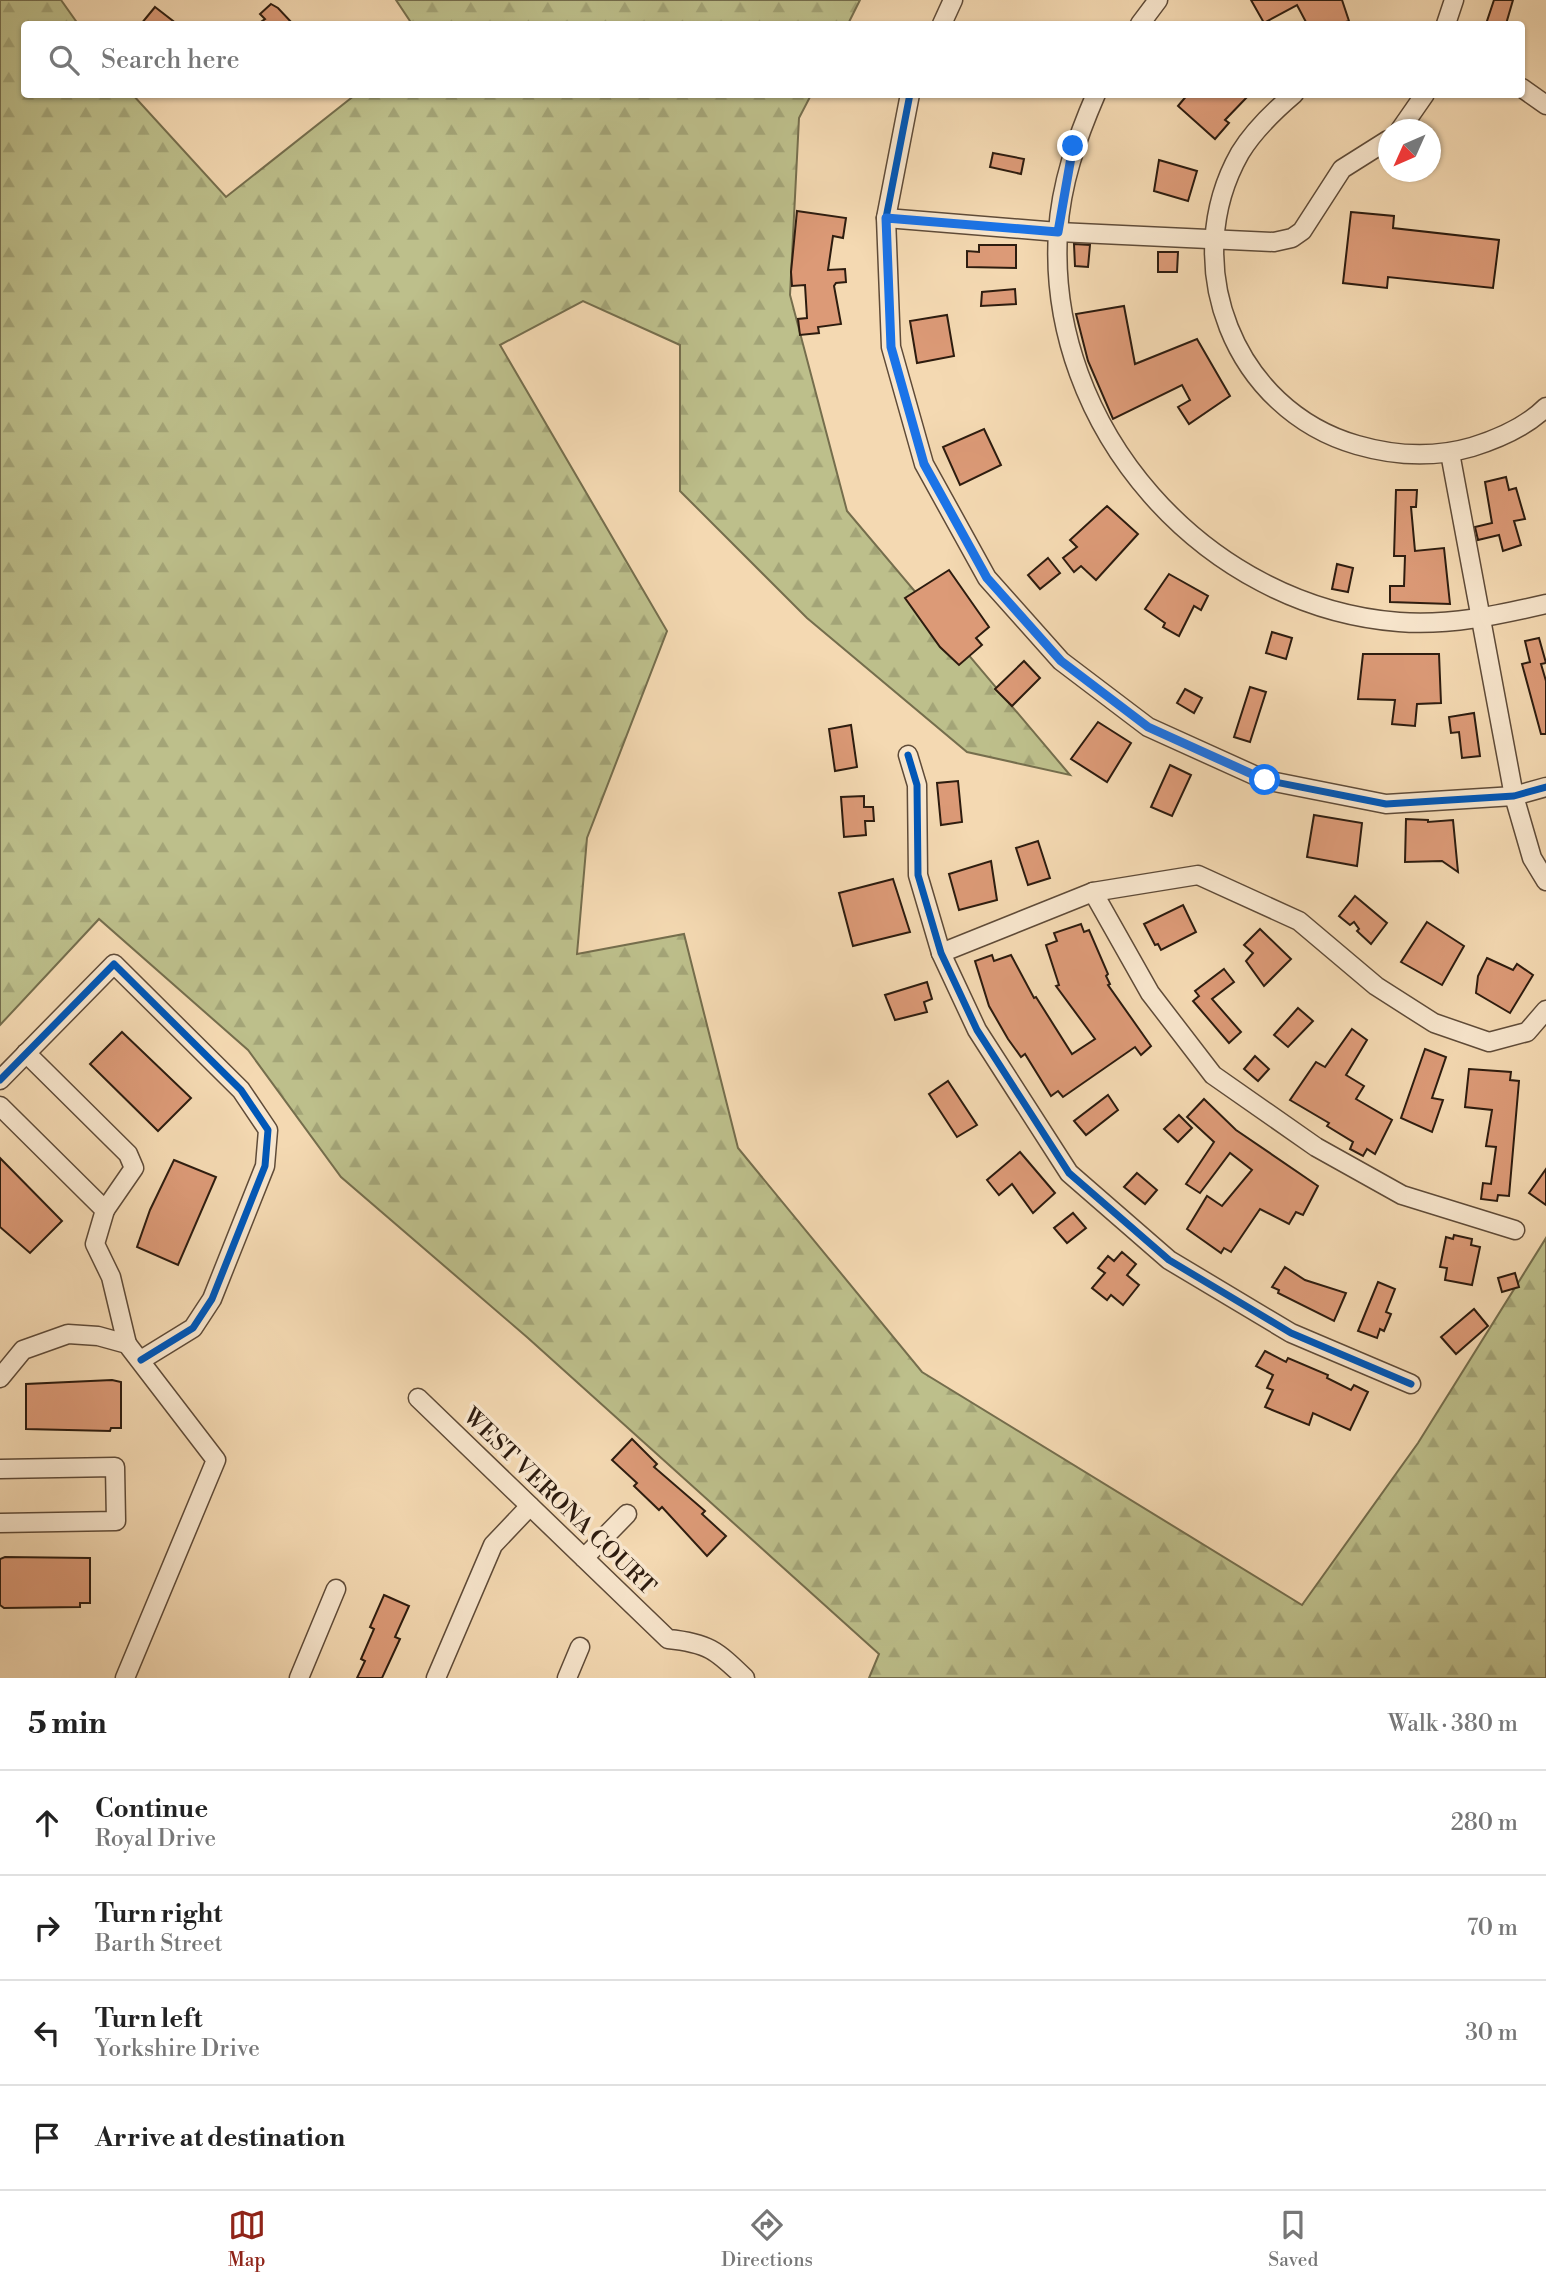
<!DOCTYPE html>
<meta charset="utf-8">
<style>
body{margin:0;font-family:"Libre Bodoni",serif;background:#f6f6f6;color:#222}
.compass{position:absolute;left:1378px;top:119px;width:63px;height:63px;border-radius:50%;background:#fff;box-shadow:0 2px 5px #0004;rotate:225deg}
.stop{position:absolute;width:21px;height:21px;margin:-16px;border:5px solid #1a73e8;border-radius:50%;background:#fff}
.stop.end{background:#1a73e8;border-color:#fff;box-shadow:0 2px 7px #0008}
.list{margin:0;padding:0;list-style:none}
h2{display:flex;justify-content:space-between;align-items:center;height:91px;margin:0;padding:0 28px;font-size:30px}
h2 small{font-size:23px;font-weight:400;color:#767676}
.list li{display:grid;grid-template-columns:46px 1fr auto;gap:21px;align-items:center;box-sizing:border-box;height:105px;padding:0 28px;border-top:2px solid #e0e0e0}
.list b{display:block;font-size:26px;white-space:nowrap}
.list p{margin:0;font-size:23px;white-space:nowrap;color:#767676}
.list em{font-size:23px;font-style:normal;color:#767676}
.icon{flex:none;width:38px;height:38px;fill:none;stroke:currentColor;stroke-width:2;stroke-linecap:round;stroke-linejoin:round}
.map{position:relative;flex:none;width:1546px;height:1678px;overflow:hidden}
.search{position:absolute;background:#fff;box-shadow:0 2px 5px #0004;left:21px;right:21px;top:21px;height:77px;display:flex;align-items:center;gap:18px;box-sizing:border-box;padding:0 24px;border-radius:7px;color:#767676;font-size:26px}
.sheet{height:511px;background:#fff}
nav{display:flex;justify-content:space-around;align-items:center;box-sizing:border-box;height:98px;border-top:2px solid #e0e0e0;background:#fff;font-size:19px;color:#767676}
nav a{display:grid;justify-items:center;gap:4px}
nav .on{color:#8f2418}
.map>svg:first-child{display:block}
.forest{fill:url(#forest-firs);stroke:#756e4d;stroke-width:2}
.building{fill:#dc9a77;stroke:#2d1c0f;stroke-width:2}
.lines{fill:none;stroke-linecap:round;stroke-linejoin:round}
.minor-casing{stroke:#5f4b38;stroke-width:21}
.minor{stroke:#f8e6cd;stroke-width:18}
.cycleway-casing{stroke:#f8e6cd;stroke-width:11}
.cycleway{stroke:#0057b8;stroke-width:7}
.route{stroke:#1a73e8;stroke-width:9}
.labels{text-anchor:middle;stroke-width:7;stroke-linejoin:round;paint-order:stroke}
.street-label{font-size:23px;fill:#2d1c0f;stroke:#f8e6cd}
</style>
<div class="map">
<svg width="1546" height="1678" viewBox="0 0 1546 1678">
<defs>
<pattern id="forest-firs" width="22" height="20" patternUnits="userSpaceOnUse" patternTransform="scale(1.75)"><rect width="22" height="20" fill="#bdbf8b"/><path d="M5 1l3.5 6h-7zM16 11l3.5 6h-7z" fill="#a3a477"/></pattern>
</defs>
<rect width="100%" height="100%" fill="#f4d9b2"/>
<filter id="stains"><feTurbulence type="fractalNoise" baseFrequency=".00286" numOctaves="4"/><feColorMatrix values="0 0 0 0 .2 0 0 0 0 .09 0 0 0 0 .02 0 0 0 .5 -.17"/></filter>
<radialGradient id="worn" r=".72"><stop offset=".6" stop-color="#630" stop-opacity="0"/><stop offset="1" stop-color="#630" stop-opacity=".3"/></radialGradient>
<g class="forest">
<path d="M 0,0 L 61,0 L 78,24 L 24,24 L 24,94 L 133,95 L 226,197 L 355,95 L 811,95 L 799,118 L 790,295 L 847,511 L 1070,775 L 967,752 L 807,618 L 680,491 L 680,345 L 583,301 L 500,345 L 667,631 L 587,838 L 577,954 L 684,934 L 738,1148 L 922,1372 L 1302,1605 L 1418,1443 L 1546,1238 L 1546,1678 L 869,1678 L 879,1654 L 528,1338 L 341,1177 L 248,1050 L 99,919 L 0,1025 Z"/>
<path d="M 396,0 L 860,0 L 848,24 L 412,24 Z"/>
</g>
<g class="building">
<path d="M 1251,0 L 1342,0 L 1349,21 L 1339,24 L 1307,24 L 1297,5 L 1264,23 Z"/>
<path d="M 1494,0 L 1513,0 L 1506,24 L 1486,24 Z"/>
<path d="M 271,4 L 278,8 L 293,24 L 258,24 L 265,19 L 260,14 Z"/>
<path d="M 155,7 L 177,24 L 141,24 Z"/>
<path d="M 1188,94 L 1250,94 L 1225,120 L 1229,123 L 1215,139 L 1178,106 Z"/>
<path d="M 993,153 L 1024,159 L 1021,174 L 990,167 Z"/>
<path d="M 1159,160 L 1197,171 L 1188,201 L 1154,191 Z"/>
<path d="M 797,211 L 846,218 L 843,238 L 833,236 L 828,270 L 845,269 L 846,282 L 836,283 L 834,286 L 841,324 L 818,327 L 819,333 L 800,335 L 798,319 L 807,318 L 805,285 L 792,286 L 791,272 Z"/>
<path d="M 1351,212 L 1394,216 L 1393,228 L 1499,240 L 1493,288 L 1388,277 L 1387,288 L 1343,283 Z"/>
<path d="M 1074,244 L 1090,245 L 1088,267 L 1075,266 Z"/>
<path d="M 979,245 L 1016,245 L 1016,268 L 967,267 L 967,251 L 979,252 Z"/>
<path d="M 1158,252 L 1178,252 L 1177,272 L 1158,272 Z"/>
<path d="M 1015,289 L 1016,304 L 981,306 L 982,292 Z"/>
<path d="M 1124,306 L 1135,364 L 1197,339 L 1230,396 L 1189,424 L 1178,407 L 1190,400 L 1182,385 L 1113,419 L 1088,361 L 1076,314 Z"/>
<path d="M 947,315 L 954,356 L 917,363 L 910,321 Z"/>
<path d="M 984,429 L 1001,465 L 960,485 L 943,447 Z"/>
<path d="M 1506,477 L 1509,490 L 1516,488 L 1525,519 L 1514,521 L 1521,545 L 1503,551 L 1499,535 L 1478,540 L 1475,527 L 1492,523 L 1485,482 Z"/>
<path d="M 1396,490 L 1417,490 L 1416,507 L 1411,507 L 1415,551 L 1444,548 L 1450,604 L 1390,602 L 1390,586 L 1404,586 L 1405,556 L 1394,556 Z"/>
<path d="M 1107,506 L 1138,534 L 1096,580 L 1081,566 L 1074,572 L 1063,558 L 1077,547 L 1070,540 Z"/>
<path d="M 1048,558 L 1060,573 L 1040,589 L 1028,575 Z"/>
<path d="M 1337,564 L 1353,568 L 1348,592 L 1332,589 Z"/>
<path d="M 949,570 L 989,627 L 976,638 L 982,645 L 959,665 L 940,647 L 905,598 Z"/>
<path d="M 1169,574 L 1208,596 L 1201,610 L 1194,606 L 1179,636 L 1163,627 L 1165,623 L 1145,609 Z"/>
<path d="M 1272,632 L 1292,638 L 1286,659 L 1266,653 Z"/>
<path d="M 1539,638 L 1546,663 L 1541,664 L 1546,681 L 1546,734 L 1541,734 L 1522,664 L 1530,662 L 1525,641 Z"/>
<path d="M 1363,654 L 1439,654 L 1441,703 L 1417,704 L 1415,726 L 1392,724 L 1395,700 L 1358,699 Z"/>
<path d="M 1024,661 L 1040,678 L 1012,706 L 995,689 Z"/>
<path d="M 1250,687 L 1266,692 L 1250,742 L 1234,737 Z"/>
<path d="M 1185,689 L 1202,698 L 1194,713 L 1177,703 Z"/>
<path d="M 1474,713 L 1480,756 L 1462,758 L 1459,732 L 1451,733 L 1449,717 Z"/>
<path d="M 1098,722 L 1131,743 L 1107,782 L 1071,759 Z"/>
<path d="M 851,725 L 857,767 L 835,771 L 829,729 Z"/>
<path d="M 1170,765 L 1191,775 L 1172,816 L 1151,807 Z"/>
<path d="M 958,781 L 962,822 L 941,825 L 937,783 Z"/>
<path d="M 864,796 L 864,807 L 873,807 L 874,821 L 865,821 L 866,835 L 844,837 L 841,797 Z"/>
<path d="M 1314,815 L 1362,823 L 1357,866 L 1307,857 Z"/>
<path d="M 1406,819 L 1428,820 L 1428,822 L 1453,820 L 1458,872 L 1442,861 L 1405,862 Z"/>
<path d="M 1038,841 L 1050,878 L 1028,885 L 1016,848 Z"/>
<path d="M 991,861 L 997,900 L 959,910 L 949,874 Z"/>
<path d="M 893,879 L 910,932 L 853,946 L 839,893 Z"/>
<path d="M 1355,896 L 1387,923 L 1371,944 L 1357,931 L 1359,929 L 1354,922 L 1350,925 L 1339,916 Z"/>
<path d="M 1183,905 L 1196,932 L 1161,950 L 1158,944 L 1155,945 L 1144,924 Z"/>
<path d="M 1427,922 L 1464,946 L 1442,985 L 1401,962 Z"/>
<path d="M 1081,924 L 1084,932 L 1089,930 L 1108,974 L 1106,976 L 1110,984 L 1108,985 L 1151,1046 L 1141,1055 L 1135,1047 L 1063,1097 L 1058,1091 L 1051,1096 L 1025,1054 L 1021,1057 L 1008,1039 L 989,1006 L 975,961 L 992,955 L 994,961 L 1011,955 L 1034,998 L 1036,997 L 1072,1054 L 1095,1039 L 1056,986 L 1059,985 L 1046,945 L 1057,941 L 1054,933 Z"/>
<path d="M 1260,929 L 1291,959 L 1264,986 L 1246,961 L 1253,953 L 1244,945 Z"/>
<path d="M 1487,958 L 1513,970 L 1517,964 L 1533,975 L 1510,1013 L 1476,993 L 1478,976 Z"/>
<path d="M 1224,969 L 1234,982 L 1212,999 L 1241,1032 L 1229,1043 L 1193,1001 L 1199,996 L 1195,991 Z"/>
<path d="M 927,982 L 932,999 L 924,1002 L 927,1012 L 895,1020 L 885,995 Z"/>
<path d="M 1298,1008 L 1313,1021 L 1288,1047 L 1274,1035 Z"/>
<path d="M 1352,1029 L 1367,1040 L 1346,1075 L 1364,1086 L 1356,1099 L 1392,1120 L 1375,1154 L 1367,1149 L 1363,1156 L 1350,1149 L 1353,1142 L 1327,1126 L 1329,1123 L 1290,1100 L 1316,1062 L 1325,1067 Z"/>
<path d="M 122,1032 L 191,1098 L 158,1131 L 90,1064 Z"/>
<path d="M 1425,1049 L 1446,1057 L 1432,1098 L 1443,1100 L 1432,1132 L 1401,1118 Z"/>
<path d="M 1255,1056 L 1269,1069 L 1258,1081 L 1244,1069 Z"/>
<path d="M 1469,1069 L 1511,1072 L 1510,1080 L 1519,1081 L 1509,1196 L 1498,1195 L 1497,1201 L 1481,1199 L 1483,1183 L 1491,1184 L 1496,1147 L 1486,1146 L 1492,1110 L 1465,1107 Z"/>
<path d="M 948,1081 L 977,1125 L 957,1137 L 929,1094 Z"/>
<path d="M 1108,1095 L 1118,1110 L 1086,1135 L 1074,1121 Z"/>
<path d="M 1204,1099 L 1236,1130 L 1318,1186 L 1303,1215 L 1296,1212 L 1289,1224 L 1260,1209 L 1231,1252 L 1224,1248 L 1221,1253 L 1187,1229 L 1207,1196 L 1222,1206 L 1252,1170 L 1230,1153 L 1200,1193 L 1186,1184 L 1214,1142 L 1187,1117 Z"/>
<path d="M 1179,1115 L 1192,1128 L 1178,1142 L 1164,1129 Z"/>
<path d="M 1020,1152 L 1055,1193 L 1033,1213 L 1012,1184 L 999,1195 L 987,1180 Z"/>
<path d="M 0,1158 L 62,1221 L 30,1253 L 0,1227 Z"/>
<path d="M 174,1160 L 216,1177 L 178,1265 L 137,1247 L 150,1210 Z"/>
<path d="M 1546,1169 L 1546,1205 L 1529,1193 Z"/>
<path d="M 1137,1173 L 1157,1190 L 1145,1204 L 1124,1187 Z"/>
<path d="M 1073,1213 L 1086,1228 L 1067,1243 L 1054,1228 Z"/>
<path d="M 1454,1235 L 1472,1239 L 1471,1245 L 1480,1247 L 1472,1285 L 1445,1280 L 1447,1268 L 1440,1267 L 1446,1237 L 1453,1239 Z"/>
<path d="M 1122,1252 L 1136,1264 L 1127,1275 L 1139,1285 L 1123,1305 L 1111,1295 L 1107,1300 L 1092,1288 L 1105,1273 L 1098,1268 L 1108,1256 L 1114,1261 Z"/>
<path d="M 1285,1267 L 1305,1280 L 1346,1293 L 1334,1321 L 1278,1293 L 1279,1290 L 1272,1287 Z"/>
<path d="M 1515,1273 L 1519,1287 L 1502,1292 L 1498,1278 Z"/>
<path d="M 1378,1282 L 1395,1289 L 1386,1312 L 1391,1314 L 1384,1331 L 1380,1329 L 1377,1338 L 1358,1331 Z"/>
<path d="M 1474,1309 L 1488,1326 L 1456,1354 L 1441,1337 Z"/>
<path d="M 1265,1351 L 1286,1362 L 1288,1358 L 1328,1375 L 1327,1378 L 1351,1390 L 1354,1385 L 1368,1392 L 1350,1430 L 1313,1413 L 1309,1425 L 1265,1407 L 1273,1390 L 1267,1388 L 1273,1375 L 1256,1366 Z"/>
<path d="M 112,1380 L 121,1382 L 121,1428 L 111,1428 L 110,1431 L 26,1429 L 26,1384 Z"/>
<path d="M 632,1439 L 657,1464 L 654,1467 L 705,1511 L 702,1514 L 726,1536 L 707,1556 L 662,1507 L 659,1510 L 634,1486 L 637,1483 L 612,1460 Z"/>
<path d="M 5,1557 L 90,1558 L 90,1603 L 80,1603 L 80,1607 L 4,1608 L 0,1605 L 0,1559 Z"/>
<path d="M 384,1595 L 409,1606 L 395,1637 L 400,1639 L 382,1678 L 357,1678 L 365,1661 L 361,1659 L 374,1629 L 370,1627 Z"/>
</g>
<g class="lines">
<g class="minor-casing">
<g id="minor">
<path d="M 942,24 L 953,0"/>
<path d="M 1140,24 L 1158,0"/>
<path d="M 1446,24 L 1454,0"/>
<path d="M 1522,88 L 1546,105"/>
<path d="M 910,94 L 886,218 L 891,347 L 924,464 L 987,578 L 1061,661 L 1148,727 L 1265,780 L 1386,804 L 1514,796 L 1546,787"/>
<path d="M 1096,94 C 1077,138 1061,183 1058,232 C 1046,428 1205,607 1399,622 C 1449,626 1498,615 1546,604"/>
<path d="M 1294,94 C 1274,111 1254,130 1240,153 C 1177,264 1234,410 1357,445 C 1395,456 1434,458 1472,447 C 1498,439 1527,426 1546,407"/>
<path d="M 1400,130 L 1425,94"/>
<path d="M 886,218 L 1058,232 L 1274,242 L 1292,238 L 1302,231 L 1342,169 L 1388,140"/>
<path d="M 1450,453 L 1514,796 L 1532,858 L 1546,881"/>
<path d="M 908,755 L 917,785 L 918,875 L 941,953 L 977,1030 L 1069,1173 L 1169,1260 L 1291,1333 L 1411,1384"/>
<path d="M 1093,892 L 1150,993 L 1213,1075 L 1316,1147 L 1402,1195 L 1515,1230"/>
<path d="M 941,953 L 1093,892 L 1198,875 L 1299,921 L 1376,986 L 1434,1023 L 1489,1042 L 1527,1032 L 1546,1010"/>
<path d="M 26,1053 L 128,1154 L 134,1168 L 105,1210"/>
<path d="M 0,1080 L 114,964 L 241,1090 L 268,1130 L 265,1166 L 212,1299 L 193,1328 L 141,1360"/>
<path d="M 0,1106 L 105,1210 L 95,1244 L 111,1277 L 127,1344"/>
<path d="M 0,1378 L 23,1350 L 68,1334 L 98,1336 L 127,1344 L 216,1460 L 125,1678"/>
<path d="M 418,1398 L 668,1639 C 708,1643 716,1650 745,1678"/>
<path d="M 0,1469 L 115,1467 L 116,1521 L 0,1523"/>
<path d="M 584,1558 L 627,1514"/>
<path d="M 299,1678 L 336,1589"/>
<path d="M 436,1678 L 493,1545 L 530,1506"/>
<path d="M 567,1678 L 580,1647"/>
</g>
</g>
<use href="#minor" class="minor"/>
<g class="cycleway-casing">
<g id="cycleway">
<path d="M 910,94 L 886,218 L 891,347 L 924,464 L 987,578 L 1061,661 L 1148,727 L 1265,780 L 1386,804 L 1514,796 L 1546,787"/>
<path d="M 908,755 L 917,785 L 918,875 L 941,953 L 977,1030 L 1069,1173 L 1169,1260 L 1291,1333 L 1411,1384"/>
<path d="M 0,1080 L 114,964 L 241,1090 L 268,1130 L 265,1166 L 212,1299 L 193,1328 L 141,1360"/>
</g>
</g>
<use href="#cycleway" class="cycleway"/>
</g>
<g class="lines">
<path class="route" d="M 1073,146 L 1058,232 L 886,218 L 891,347 L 924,464 L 987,578 L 1061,661 L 1148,727 L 1265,780"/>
</g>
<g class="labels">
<g class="street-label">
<text transform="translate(560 1501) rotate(44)" y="8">WEST VERONA COURT</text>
</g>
</g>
<rect width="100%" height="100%" filter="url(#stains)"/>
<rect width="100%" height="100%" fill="url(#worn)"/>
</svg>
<svg class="compass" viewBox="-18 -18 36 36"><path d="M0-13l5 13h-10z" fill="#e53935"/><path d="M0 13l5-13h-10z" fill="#767676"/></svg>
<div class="stop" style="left:1265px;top:780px"></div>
<div class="stop end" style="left:1073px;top:146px"></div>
<div class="search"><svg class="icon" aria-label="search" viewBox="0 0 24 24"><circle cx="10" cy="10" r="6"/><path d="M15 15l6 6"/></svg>Search here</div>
</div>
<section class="sheet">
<h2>5 min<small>Walk · 380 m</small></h2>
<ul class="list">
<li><svg class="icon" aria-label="ahead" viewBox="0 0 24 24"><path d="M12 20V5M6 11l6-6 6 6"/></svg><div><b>Continue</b><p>Royal Drive</p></div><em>280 m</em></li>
<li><svg class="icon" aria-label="right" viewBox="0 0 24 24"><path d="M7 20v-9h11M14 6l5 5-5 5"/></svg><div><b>Turn right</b><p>Barth Street</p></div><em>70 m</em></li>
<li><svg class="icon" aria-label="left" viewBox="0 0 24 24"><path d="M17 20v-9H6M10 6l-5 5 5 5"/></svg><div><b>Turn left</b><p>Yorkshire Drive</p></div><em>30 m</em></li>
<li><svg class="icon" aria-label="arrive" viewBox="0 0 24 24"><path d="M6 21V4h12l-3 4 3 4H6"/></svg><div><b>Arrive at destination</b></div></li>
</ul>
</section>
<nav>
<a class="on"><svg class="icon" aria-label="map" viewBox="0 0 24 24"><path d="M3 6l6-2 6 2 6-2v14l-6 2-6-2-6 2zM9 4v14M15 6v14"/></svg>Map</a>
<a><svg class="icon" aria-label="directions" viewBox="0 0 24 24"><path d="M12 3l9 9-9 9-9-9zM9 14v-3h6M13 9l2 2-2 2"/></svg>Directions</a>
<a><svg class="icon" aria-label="saved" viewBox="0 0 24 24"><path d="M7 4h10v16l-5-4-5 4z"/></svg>Saved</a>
</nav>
